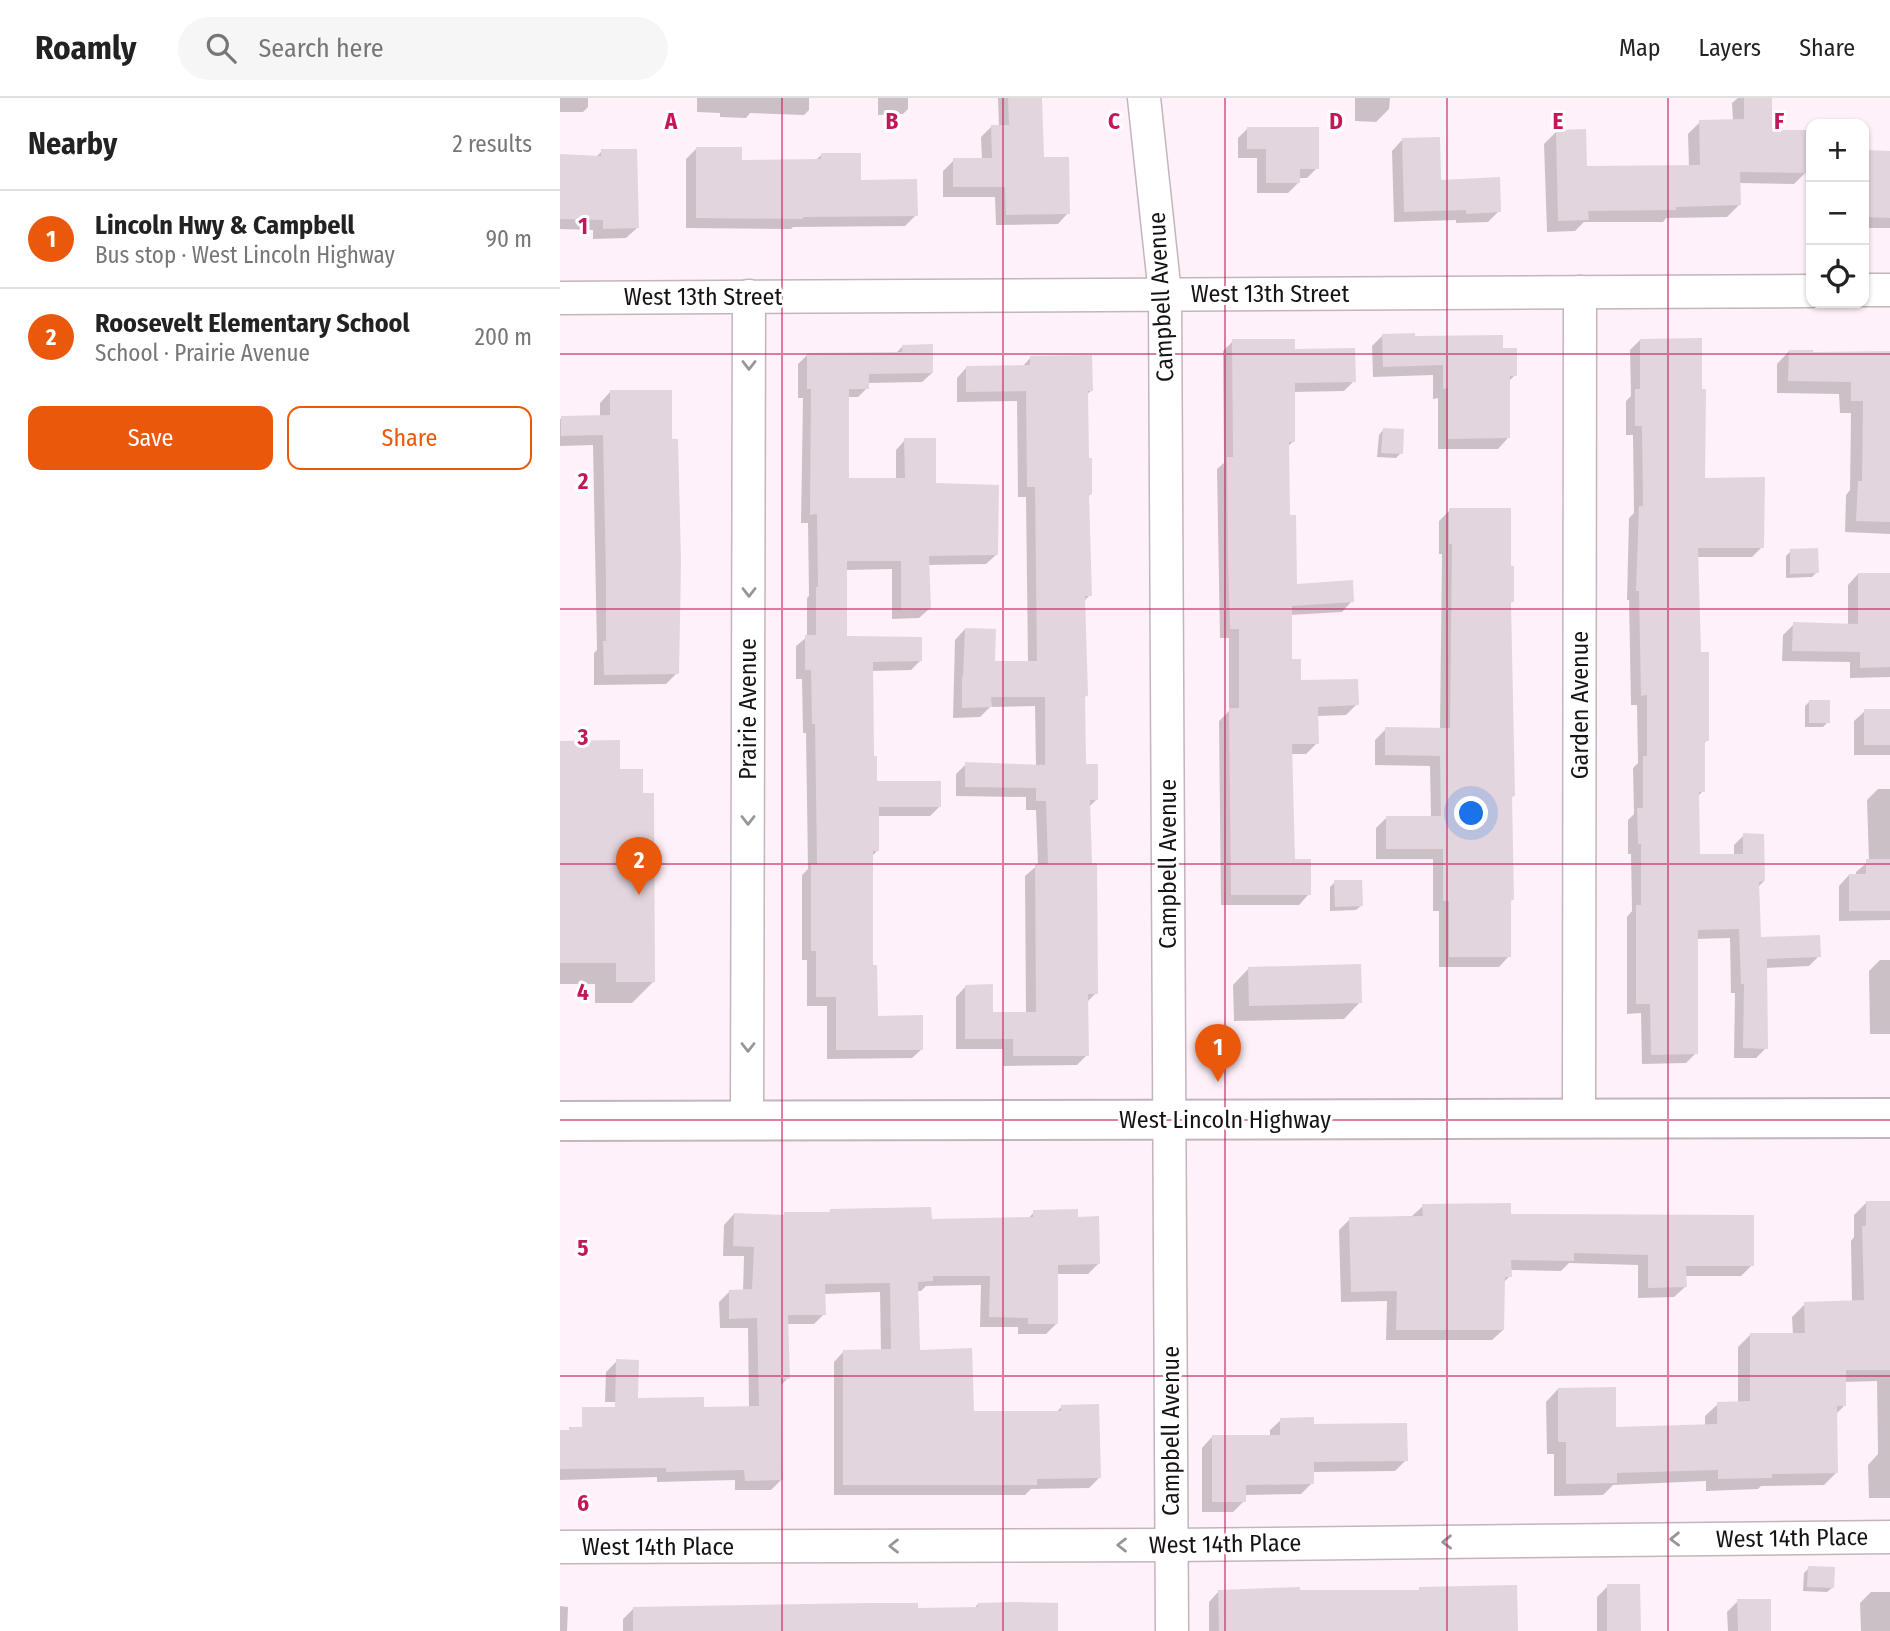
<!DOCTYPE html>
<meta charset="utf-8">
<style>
body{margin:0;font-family:"Fira Sans Condensed",sans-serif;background:#f6f6f6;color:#222}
.controls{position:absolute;right:21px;top:21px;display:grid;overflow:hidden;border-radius:14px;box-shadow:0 2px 5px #0004}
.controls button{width:63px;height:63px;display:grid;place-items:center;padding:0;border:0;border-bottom:2px solid #e0e0e0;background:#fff;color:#222;font:35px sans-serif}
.you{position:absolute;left:912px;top:716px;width:24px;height:24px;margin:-18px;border:5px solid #fff;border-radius:50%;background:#1a73e8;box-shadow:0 0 0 10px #1a73e833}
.badge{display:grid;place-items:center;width:46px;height:46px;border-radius:50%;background:#ea580c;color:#fff;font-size:23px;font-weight:700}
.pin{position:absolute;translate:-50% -58px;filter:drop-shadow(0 2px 4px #0008)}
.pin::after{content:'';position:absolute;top:37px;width:24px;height:21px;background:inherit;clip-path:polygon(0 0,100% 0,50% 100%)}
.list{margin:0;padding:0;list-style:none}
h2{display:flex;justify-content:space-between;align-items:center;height:91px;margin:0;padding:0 28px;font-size:30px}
h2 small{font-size:23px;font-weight:400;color:#767676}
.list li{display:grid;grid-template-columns:46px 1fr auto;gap:21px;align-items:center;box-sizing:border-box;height:98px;padding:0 28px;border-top:2px solid #e0e0e0}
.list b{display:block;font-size:26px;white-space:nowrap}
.list p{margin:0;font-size:23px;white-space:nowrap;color:#767676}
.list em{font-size:23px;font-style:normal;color:#767676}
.actions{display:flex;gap:14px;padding:21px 28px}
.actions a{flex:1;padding:16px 0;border:2px solid #ea580c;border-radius:14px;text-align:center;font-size:24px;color:#ea580c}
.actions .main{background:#ea580c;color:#fff}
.icon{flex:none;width:38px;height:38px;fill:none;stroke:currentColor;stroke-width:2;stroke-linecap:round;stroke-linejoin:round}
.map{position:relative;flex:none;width:1330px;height:1533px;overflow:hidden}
header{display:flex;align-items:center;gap:42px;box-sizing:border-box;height:98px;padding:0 35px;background:#fff;border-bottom:2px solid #e0e0e0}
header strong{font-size:33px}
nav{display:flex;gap:38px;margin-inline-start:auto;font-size:24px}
.search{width:490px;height:63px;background:#f6f6f6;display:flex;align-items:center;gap:18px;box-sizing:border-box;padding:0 24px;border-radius:38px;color:#767676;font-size:26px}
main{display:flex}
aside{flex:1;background:#fff}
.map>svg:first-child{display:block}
.shadow{fill:#0003}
.building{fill:#e2d5dd}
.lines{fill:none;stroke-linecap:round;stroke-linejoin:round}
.minor-casing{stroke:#c2b5bd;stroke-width:35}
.major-casing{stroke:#c2b5bd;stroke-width:42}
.minor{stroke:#fff;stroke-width:32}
.major{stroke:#fff;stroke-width:38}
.oneway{stroke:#979596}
.grid{fill:none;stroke:#c2185b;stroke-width:2;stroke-opacity:0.55}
.labels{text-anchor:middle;stroke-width:6;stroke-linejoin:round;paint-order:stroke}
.street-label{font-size:24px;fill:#171315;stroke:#fff}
.grid-label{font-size:23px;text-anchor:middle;font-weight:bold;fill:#c2185b;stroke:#fff;stroke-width:6;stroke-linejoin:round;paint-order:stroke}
</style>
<header>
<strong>Roamly</strong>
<div class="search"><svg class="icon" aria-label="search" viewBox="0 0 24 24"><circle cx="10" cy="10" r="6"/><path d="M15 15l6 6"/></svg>Search here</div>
<nav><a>Map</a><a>Layers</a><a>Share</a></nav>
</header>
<main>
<aside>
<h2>Nearby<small>2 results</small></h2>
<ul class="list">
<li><span class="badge">1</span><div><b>Lincoln Hwy &amp; Campbell</b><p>Bus stop · West Lincoln Highway</p></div><em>90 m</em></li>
<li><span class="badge">2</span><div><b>Roosevelt Elementary School</b><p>School · Prairie Avenue</p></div><em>200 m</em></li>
</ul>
<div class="actions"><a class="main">Save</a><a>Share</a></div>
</aside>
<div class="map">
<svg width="1330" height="1533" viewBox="0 0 1330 1533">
<rect width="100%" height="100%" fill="#fff1f9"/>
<g class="shadow">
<path d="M 0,0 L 28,0 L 28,9 L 23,14 L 0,14 Z"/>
<path d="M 137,0 L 249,0 L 249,12 L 244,17 L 190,15 L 186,20 L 160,19 L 160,15 L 137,14 Z"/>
<path d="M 318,0 L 348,0 L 348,11 L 343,16 L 318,17 Z"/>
<path d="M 438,0 L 481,0 L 482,61 L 508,115 L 498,126 L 436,127 L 435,99 L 383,99 L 383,73 L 394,62 L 422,62 L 421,39 L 432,28 L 439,28 Z"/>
<path d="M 795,0 L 830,0 L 829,11 L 816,24 L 795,23 Z"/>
<path d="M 1178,0 L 1210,0 L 1211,34 L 1246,74 L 1234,86 L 1179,85 L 1179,107 L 1167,119 L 1106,120 L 1103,124 L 1024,124 L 1015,133 L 987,134 L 984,46 L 996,34 L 1025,70 L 1129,69 L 1128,36 L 1140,24 L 1173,23 L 1172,5 Z"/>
<path d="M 688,30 L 757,70 L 747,80 L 738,80 L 738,85 L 728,95 L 697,95 L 697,60 L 678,60 L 678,40 Z"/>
<path d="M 842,42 L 879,84 L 939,113 L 928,124 L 896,125 L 896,122 L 834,124 L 832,53 Z"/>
<path d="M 136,51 L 180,64 L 255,63 L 262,56 L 299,83 L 356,117 L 345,128 L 233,129 L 231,131 L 126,130 L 126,61 Z"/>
<path d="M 42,53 L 77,130 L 66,140 L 33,141 L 33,132 L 0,131 L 0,58 L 35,60 Z"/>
<path d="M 1305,54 L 1330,54 L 1330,130 L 1304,130 Z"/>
<path d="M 823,237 L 941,252 L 955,277 L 948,284 L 948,340 L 938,351 L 878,351 L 878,300 L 873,301 L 873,277 L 813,279 L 812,248 Z"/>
<path d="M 1080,242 L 1143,382 L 1202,449 L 1192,459 L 1136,459 L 1139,555 L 1147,642 L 1143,647 L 1143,693 L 1137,699 L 1138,758 L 1174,758 L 1174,747 L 1184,737 L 1204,783 L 1198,789 L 1199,841 L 1259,858 L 1249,868 L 1206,870 L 1206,950 L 1196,960 L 1174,960 L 1175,895 L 1171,895 L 1170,840 L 1136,841 L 1136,955 L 1126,965 L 1082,966 L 1081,915 L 1067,916 L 1067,819 L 1072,813 L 1071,756 L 1068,756 L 1068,722 L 1074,716 L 1073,670 L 1078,665 L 1077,607 L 1071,607 L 1069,502 L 1067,502 L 1069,420 L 1074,415 L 1073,337 L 1066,337 L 1066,303 L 1071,298 L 1070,252 Z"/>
<path d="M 673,243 L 733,253 L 794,283 L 784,293 L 733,294 L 734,343 L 727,349 L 728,419 L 735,488 L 792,503 L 782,514 L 730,517 L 730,563 L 739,584 L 797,606 L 786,617 L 757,618 L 757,645 L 746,656 L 731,656 L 733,762 L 749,796 L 739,807 L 661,807 L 659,623 L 669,613 L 669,540 L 660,540 L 657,371 L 664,365 L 663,253 Z"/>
<path d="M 343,248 L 372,275 L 362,284 L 307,285 L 307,290 L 298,299 L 288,299 L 288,382 L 336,381 L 336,352 L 345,342 L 374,387 L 436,457 L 426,466 L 368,467 L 369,511 L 359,520 L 332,521 L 332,471 L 285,472 L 285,539 L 361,562 L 351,572 L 312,573 L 312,659 L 316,684 L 379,709 L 370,718 L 317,718 L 317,753 L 311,759 L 311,869 L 317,920 L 362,951 L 352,960 L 267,961 L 267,908 L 247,908 L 247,862 L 242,862 L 242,777 L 248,771 L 246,635 L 243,635 L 242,581 L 236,581 L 236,548 L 247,539 L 247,500 L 249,498 L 248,425 L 241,425 L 243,300 L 238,300 L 238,266 L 247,257 L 335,256 Z"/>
<path d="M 1229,253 L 1251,256 L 1330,254 L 1330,436 L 1285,434 L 1286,397 L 1290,392 L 1291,315 L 1280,315 L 1279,296 L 1217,295 L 1217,266 Z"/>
<path d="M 471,259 L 531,293 L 526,297 L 527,362 L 531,396 L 527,399 L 530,497 L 523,504 L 526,598 L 524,600 L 524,668 L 536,702 L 529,709 L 536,895 L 526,905 L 527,957 L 517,967 L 443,968 L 443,951 L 396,951 L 396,899 L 406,888 L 432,916 L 466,916 L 465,778 L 478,767 L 476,712 L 466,712 L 466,699 L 396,698 L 396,676 L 406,666 L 476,668 L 475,608 L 430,609 L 420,619 L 393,620 L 395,542 L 405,531 L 433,565 L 468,564 L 466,399 L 458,399 L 457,303 L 397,304 L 397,280 L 407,269 L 462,269 Z"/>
<path d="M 50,294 L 117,575 L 106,586 L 34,587 L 34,555 L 37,552 L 33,347 L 0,348 L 0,321 L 40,319 L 40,305 Z"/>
<path d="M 823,332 L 841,355 L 836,360 L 817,359 L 819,337 Z"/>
<path d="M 890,412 L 950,470 L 952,503 L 950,506 L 953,698 L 951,700 L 952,802 L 949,804 L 949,858 L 939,869 L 879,869 L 879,813 L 873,813 L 873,761 L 816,761 L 816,730 L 827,719 L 871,719 L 870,668 L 815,667 L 815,642 L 826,631 L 880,631 L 882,456 L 879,456 L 879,423 Z"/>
<path d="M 1231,453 L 1257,474 L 1252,479 L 1226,480 L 1226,458 Z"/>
<path d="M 1298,476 L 1330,476 L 1330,579 L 1290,580 L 1290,564 L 1222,563 L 1223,537 L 1234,526 L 1288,527 L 1288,487 Z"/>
<path d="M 1250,603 L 1268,624 L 1263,629 L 1245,629 L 1245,608 Z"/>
<path d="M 1330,612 L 1330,657 L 1294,657 L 1294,623 L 1305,613 Z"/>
<path d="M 0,644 L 58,673 L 93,884 L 72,905 L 35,905 L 35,886 L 0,886 Z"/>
<path d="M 1318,691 L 1330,691 L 1330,822 L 1279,823 L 1279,788 L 1289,777 L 1296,777 L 1296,774 L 1309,763 L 1307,702 Z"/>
<path d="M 775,784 L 801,808 L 796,812 L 770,813 L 770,789 Z"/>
<path d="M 1320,862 L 1330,862 L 1330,936 L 1310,936 L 1309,873 Z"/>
<path d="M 689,870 L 800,904 L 784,921 L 674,923 L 673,887 Z"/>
<path d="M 1306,1105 L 1330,1105 L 1330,1400 L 1309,1400 L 1308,1367 L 1318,1356 L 1317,1283 L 1284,1284 L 1284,1308 L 1276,1316 L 1276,1375 L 1264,1387 L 1201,1388 L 1198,1391 L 1146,1393 L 1146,1383 L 1053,1387 L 1043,1397 L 994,1398 L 994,1356 L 987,1356 L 986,1304 L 998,1291 L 1055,1331 L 1145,1328 L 1145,1318 L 1158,1306 L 1178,1305 L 1178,1249 L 1190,1237 L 1233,1237 L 1232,1219 L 1245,1206 L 1292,1205 L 1291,1143 L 1294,1139 L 1294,1117 Z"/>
<path d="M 863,1108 L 949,1117 L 1192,1167 L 1181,1178 L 1125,1178 L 1125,1189 L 1114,1199 L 1078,1200 L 1078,1167 L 1009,1165 L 1001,1173 L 950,1172 L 950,1178 L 943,1185 L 943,1232 L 932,1242 L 826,1242 L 827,1203 L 781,1204 L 779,1132 L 790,1121 L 852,1118 Z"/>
<path d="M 270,1113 L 370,1123 L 468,1121 L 474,1114 L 517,1121 L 539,1165 L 528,1176 L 496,1176 L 497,1225 L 486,1236 L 458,1236 L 458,1229 L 420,1229 L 421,1187 L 366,1188 L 361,1193 L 357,1193 L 359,1253 L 412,1314 L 496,1315 L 502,1308 L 539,1380 L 529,1390 L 471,1391 L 465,1397 L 274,1397 L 274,1264 L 284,1253 L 321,1253 L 320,1194 L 264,1196 L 264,1216 L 254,1226 L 227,1226 L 228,1280 L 219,1289 L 221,1382 L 211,1392 L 175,1392 L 175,1382 L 97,1384 L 97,1379 L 0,1382 L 0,1334 L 142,1311 L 189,1310 L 188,1230 L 160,1230 L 159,1204 L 170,1193 L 183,1193 L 184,1158 L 163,1158 L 164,1127 L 174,1116 L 222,1118 L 225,1116 L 268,1116 Z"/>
<path d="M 57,1263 L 66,1304 L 45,1304 L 46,1274 Z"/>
<path d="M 721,1322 L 752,1328 L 846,1362 L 835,1373 L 752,1374 L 752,1385 L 741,1396 L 684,1397 L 684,1403 L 673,1414 L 642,1414 L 642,1350 L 652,1339 L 710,1339 L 710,1332 Z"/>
<path d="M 1249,1470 L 1272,1490 L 1267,1494 L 1243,1493 L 1244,1475 Z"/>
<path d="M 1048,1488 L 1079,1533 L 1037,1533 L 1037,1499 Z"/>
<path d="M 659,1493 L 738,1494 L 956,1533 L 649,1533 L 649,1504 Z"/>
<path d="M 1311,1494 L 1330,1494 L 1330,1533 L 1301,1533 L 1300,1505 Z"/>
<path d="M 1178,1503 L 1209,1533 L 1168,1533 L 1167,1514 Z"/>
<path d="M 418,1506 L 497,1533 L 63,1533 L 63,1521 L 73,1511 L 414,1511 Z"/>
<path d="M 0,1508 L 8,1509 L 7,1533 L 0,1533 Z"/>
</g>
<g class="building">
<path d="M 448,0 L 482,0 L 484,59 L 509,59 L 510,116 L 446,117 L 445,89 L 393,89 L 393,60 L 432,60 L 431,27 L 449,27 Z"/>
<path d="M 1184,0 L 1212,0 L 1212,32 L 1248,32 L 1247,75 L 1180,74 L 1181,107 L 1116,109 L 1116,112 L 1028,113 L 1029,122 L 998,123 L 996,32 L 1026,31 L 1027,68 L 1140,67 L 1139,22 L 1184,21 Z"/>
<path d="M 687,29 L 759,29 L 759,71 L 740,71 L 740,85 L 706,85 L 706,51 L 687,51 Z"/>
<path d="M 880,39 L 881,82 L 940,79 L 941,114 L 906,116 L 906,112 L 844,114 L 842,40 Z"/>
<path d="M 136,49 L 182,49 L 182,62 L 261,61 L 261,55 L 301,55 L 301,82 L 357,81 L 358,118 L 243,119 L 243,121 L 136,120 Z"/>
<path d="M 41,51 L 77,51 L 79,130 L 43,131 L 43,122 L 0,121 L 0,56 L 41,58 Z"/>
<path d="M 1305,52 L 1330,53 L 1330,120 L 1304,119 Z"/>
<path d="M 855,235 L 855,238 L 943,237 L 943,250 L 957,250 L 957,278 L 950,278 L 950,340 L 888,341 L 888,290 L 883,291 L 883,267 L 823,269 L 822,236 Z"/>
<path d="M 1142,240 L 1142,291 L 1146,291 L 1145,380 L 1205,379 L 1204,450 L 1138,450 L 1141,554 L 1149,554 L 1149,643 L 1145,643 L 1145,694 L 1139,694 L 1140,756 L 1183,756 L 1183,735 L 1204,736 L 1205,783 L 1199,784 L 1201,839 L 1260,837 L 1261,859 L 1207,861 L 1208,951 L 1183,950 L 1184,886 L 1181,886 L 1179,831 L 1138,832 L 1138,956 L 1091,957 L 1090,906 L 1076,906 L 1076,807 L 1081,807 L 1081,746 L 1078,746 L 1077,710 L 1083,710 L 1083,658 L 1087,658 L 1087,597 L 1081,598 L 1079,493 L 1076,493 L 1079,408 L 1083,408 L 1082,328 L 1075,328 L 1075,291 L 1080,291 L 1080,241 Z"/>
<path d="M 672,241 L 735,241 L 735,251 L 795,250 L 796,284 L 735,285 L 735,344 L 729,344 L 730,417 L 736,417 L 737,486 L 793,482 L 794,504 L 732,508 L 732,561 L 741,561 L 741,582 L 798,581 L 799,607 L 758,609 L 759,646 L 732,646 L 735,761 L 751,761 L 751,797 L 671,797 L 669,610 L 679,610 L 679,531 L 670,531 L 668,460 L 667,359 L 673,359 Z"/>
<path d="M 373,246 L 373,275 L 309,276 L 309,291 L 289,291 L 289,380 L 345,380 L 344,340 L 376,340 L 376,385 L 439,387 L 438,457 L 369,458 L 371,511 L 341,512 L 341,463 L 287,463 L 287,538 L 362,539 L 362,563 L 313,564 L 314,658 L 317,658 L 317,683 L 381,683 L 381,709 L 319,709 L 319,753 L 313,753 L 313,867 L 317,867 L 318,918 L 363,917 L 363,952 L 276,952 L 276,899 L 256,899 L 256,853 L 251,853 L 251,766 L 257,766 L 256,694 L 255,626 L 252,626 L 251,572 L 245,572 L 245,537 L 256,537 L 256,489 L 258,489 L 257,416 L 250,417 L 251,291 L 247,291 L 247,255 L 342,254 L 342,247 Z"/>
<path d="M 1229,252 L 1253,252 L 1253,254 L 1330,253 L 1330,424 L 1296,423 L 1298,383 L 1302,383 L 1303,303 L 1291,303 L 1291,284 L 1228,283 Z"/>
<path d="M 532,257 L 533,293 L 528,293 L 529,360 L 532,360 L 532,396 L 529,396 L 532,498 L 525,498 L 528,598 L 525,598 L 526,666 L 538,666 L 538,702 L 530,702 L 532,765 L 537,765 L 538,896 L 528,896 L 529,958 L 453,958 L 453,941 L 405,941 L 405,887 L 433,886 L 433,914 L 476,914 L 475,766 L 488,766 L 486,703 L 476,703 L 476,690 L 405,689 L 405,664 L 485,667 L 485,599 L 431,599 L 432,609 L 402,610 L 402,579 L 403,579 L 405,530 L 436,531 L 435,563 L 477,563 L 475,389 L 467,389 L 466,293 L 406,294 L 406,268 L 470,267 L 470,258 Z"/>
<path d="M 50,292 L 112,292 L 112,341 L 118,341 L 121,464 L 119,576 L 44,577 L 43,543 L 46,543 L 46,481 L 43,337 L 1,338 L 1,318 L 50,317 Z"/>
<path d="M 823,330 L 844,331 L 843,356 L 821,355 Z"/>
<path d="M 889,410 L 951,410 L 951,468 L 954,468 L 954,504 L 951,504 L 955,698 L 952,698 L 954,802 L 951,802 L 951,859 L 889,859 L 889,803 L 883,803 L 883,751 L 826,751 L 826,718 L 881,718 L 880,658 L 825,657 L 825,629 L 890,630 L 892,446 L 889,446 Z"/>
<path d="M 1258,450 L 1259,475 L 1230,476 L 1230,451 Z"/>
<path d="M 1298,475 L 1330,475 L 1330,569 L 1300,570 L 1300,554 L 1232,553 L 1233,524 L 1298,526 Z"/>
<rect x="1249" y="602" width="21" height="23"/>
<rect x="1304" y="611" width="26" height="36"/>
<path d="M 60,642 L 60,671 L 83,671 L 83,695 L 94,695 L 95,884 L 56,884 L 56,865 L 0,865 L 0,643 Z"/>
<path d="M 1306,761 L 1330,761 L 1330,813 L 1289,813 L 1289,776 L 1306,776 Z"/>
<path d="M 774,782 L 802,782 L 803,808 L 775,809 Z"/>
<path d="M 801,866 L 802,905 L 689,908 L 688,869 Z"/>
<path d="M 1306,1103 L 1330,1103 L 1330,1272 L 1286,1272 L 1286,1308 L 1277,1308 L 1278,1375 L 1212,1376 L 1212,1380 L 1158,1381 L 1158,1372 L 1057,1375 L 1057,1385 L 1006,1386 L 1006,1344 L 998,1344 L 998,1290 L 1056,1289 L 1056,1329 L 1157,1326 L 1157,1304 L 1190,1303 L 1190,1235 L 1245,1235 L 1244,1204 L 1304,1202 L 1302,1128 L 1306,1128 Z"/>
<path d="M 951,1105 L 951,1116 L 1194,1117 L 1194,1168 L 1126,1168 L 1127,1189 L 1088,1190 L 1088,1157 L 1014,1155 L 1014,1163 L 951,1162 L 952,1179 L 945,1179 L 944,1232 L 836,1232 L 837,1193 L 791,1194 L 789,1119 L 863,1118 L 862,1106 Z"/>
<path d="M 371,1109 L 372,1121 L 473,1119 L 473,1112 L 518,1111 L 518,1119 L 539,1118 L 540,1166 L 498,1167 L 498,1226 L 468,1226 L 468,1220 L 429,1219 L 430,1178 L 373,1178 L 373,1183 L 358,1184 L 360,1252 L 412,1250 L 414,1313 L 501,1313 L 501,1307 L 539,1306 L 541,1380 L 477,1381 L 477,1387 L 283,1387 L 283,1252 L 331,1251 L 330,1185 L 265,1186 L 266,1217 L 228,1217 L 230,1281 L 221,1281 L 223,1382 L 185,1383 L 184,1372 L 106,1374 L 106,1370 L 0,1371 L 0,1332 L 9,1332 L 9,1329 L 22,1329 L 22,1309 L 55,1309 L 56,1261 L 79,1262 L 78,1300 L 144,1299 L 144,1309 L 199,1308 L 197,1220 L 169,1221 L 169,1192 L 192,1191 L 194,1149 L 173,1148 L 174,1115 L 224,1117 L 224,1114 L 270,1114 L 270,1111 Z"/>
<path d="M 754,1319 L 754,1326 L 847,1325 L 848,1363 L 754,1364 L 754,1386 L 686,1387 L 686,1404 L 652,1404 L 652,1337 L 720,1337 L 720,1320 Z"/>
<path d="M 1248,1468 L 1275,1469 L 1274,1490 L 1247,1489 Z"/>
<path d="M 1047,1486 L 1080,1486 L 1081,1533 L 1047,1533 Z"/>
<path d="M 957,1487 L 958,1533 L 659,1533 L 658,1492 L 740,1489 L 740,1492 L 859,1492 L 859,1489 Z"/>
<path d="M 1177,1501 L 1211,1501 L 1211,1533 L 1178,1533 Z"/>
<path d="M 456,1504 L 498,1505 L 498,1533 L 73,1533 L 73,1509 L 310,1505 L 358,1505 L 358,1510 L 418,1509 L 418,1505 Z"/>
</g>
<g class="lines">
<g class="minor-casing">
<g id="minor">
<path d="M 584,0 L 605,196 L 612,1533"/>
<path d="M 1304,192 L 1330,192"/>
<path d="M 0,200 L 1251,193"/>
<path d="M 1019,1021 L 1020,194"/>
<path d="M 187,1023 L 189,198"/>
<path d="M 0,1449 L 611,1447 L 1330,1439"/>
</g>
</g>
<g class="major-casing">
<path id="major" d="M 0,1023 L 1330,1020"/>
</g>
<use href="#minor" class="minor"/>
<use href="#major" class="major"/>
</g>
<defs><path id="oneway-chevron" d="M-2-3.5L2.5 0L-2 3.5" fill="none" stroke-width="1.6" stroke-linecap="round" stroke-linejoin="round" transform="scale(1.75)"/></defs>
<g class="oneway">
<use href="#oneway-chevron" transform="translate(189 267) rotate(90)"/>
<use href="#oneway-chevron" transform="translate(189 494) rotate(90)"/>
<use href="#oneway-chevron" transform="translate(188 722) rotate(90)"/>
<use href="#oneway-chevron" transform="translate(188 949) rotate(90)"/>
<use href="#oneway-chevron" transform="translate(1115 1441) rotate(179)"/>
<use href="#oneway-chevron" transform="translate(887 1444) rotate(179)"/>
<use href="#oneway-chevron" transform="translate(562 1447) rotate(180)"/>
<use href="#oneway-chevron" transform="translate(334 1448) rotate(180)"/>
</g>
<path class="grid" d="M 222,0 L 222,1533M 443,0 L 443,1533M 665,0 L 665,1533M 887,0 L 887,1533M 1108,0 L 1108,1533M 0,256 L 1330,256M 0,511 L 1330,511M 0,766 L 1330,766M 0,1022 L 1330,1022M 0,1278 L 1330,1278"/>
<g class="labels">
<g class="street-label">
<text x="710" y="204">West 13th Street</text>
<text x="143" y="207">West 13th Street</text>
<text transform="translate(601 199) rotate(-93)" y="8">Campbell Avenue</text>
<text transform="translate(1020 607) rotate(-90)" y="8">Garden Avenue</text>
<text transform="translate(188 611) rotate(-90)" y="8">Prairie Avenue</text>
<text transform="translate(608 766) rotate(-90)" y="8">Campbell Avenue</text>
<text x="665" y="1030">West Lincoln Highway</text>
<text transform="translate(611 1333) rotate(-90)" y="8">Campbell Avenue</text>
<text transform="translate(1232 1440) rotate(-1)" y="8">West 14th Place</text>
<text transform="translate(665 1446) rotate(-1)" y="8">West 14th Place</text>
<text x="98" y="1457">West 14th Place</text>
</g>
</g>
<g class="grid-label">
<text x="111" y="31">A</text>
<text x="332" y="31">B</text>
<text x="554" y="31">C</text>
<text x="776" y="31">D</text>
<text x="998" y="31">E</text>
<text x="1219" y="31">F</text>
<text x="23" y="136">1</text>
<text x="23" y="391">2</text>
<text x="23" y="647">3</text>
<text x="23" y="902">4</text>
<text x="23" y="1158">5</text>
<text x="23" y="1413">6</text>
</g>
</svg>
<div class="controls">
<button>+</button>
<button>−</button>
<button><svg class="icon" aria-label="locate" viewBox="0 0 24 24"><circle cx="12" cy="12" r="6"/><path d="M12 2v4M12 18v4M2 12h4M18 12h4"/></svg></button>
</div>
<div class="you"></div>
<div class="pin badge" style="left:658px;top:984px">1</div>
<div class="pin badge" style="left:79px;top:797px">2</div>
</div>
</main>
